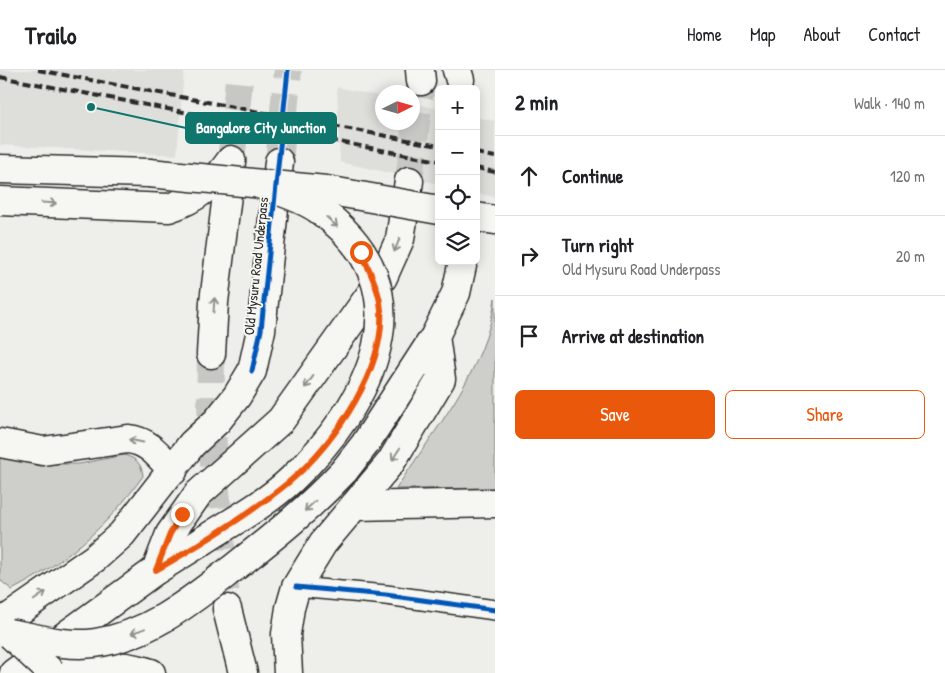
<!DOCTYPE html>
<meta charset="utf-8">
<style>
body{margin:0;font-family:"Patrick Hand",sans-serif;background:#f6f6f6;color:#202124}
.controls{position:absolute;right:15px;top:15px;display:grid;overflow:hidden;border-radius:8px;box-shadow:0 2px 12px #0003}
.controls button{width:45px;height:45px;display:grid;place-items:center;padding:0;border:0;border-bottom:1px solid #e0e0e0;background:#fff;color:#202124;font:25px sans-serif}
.compass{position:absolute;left:375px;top:15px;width:45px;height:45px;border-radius:50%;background:#fff;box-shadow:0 2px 12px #0003;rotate:85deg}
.stop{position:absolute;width:15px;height:15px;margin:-11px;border:4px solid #ea580c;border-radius:50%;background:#fff}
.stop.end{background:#ea580c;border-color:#fff;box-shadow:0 1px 5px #0008}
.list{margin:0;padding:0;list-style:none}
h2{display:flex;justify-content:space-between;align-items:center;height:65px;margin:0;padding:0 20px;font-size:21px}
h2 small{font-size:16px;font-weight:400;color:#757577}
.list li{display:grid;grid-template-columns:32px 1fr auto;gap:15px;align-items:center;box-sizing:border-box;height:80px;padding:0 20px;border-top:1px solid #e0e0e0}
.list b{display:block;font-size:19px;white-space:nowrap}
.list p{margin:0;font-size:16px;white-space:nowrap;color:#757577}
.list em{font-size:16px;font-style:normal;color:#757577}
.actions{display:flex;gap:10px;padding:15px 20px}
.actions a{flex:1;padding:11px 0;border:1px solid #ea580c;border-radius:8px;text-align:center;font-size:18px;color:#ea580c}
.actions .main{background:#ea580c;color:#fff}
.icon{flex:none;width:28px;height:28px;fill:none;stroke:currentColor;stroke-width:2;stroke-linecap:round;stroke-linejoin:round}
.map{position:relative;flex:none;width:495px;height:603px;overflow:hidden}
header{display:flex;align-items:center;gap:30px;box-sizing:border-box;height:70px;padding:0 25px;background:#fff;border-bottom:1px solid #e0e0e0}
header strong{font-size:24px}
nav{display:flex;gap:28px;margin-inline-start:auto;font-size:18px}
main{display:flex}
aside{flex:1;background:#fff}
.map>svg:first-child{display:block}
.built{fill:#dededb}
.green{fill:#cececa;stroke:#7c7c7a}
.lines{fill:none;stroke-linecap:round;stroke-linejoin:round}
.primary-tunnel{stroke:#c7c7c4;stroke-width:28;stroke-dasharray:28 14;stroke-linecap:butt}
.minor-casing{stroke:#2b2b2b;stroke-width:22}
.primary-casing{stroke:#2b2b2b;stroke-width:31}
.minor{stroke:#f6f6f2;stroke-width:19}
.primary{stroke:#f6f6f2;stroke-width:28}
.rail{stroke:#2b2b2b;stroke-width:4;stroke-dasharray:8 4;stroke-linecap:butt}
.primary-bridge-casing{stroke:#2b2b2b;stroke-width:31;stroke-linecap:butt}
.primary-bridge{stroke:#f6f6f2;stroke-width:28}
.cycleway-casing{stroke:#f6f6f2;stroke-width:8}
.cycleway{stroke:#0057b8;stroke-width:5}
.oneway{stroke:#90908e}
.route{stroke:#ea580c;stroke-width:6}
.labels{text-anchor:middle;stroke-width:4;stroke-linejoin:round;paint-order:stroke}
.street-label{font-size:14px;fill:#2b2b2b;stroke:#f6f6f2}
.leader{fill:none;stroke:#0f766e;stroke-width:2}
.callout-dot{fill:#0f766e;stroke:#f6f6f2;stroke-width:2}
.callout{fill:#0f766e;stroke:#0f766e;stroke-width:2}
.callout-label{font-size:15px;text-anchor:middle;font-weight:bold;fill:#fff}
</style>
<header>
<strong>Trailo</strong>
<nav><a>Home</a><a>Map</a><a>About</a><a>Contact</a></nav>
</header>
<main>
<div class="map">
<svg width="495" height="603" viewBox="0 0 495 603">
<rect width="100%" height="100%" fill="#eeeeea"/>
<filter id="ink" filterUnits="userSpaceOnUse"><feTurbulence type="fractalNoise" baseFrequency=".02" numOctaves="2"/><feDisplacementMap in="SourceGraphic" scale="10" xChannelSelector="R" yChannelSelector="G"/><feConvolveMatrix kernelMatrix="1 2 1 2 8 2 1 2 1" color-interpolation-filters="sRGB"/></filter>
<g filter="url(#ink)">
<g class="built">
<path d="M 0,0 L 184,0 L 177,85 L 0,75 Z"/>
<path d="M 337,17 L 382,27 L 382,52 L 412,52 L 413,33 L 439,39 L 439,114 L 340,92 Z"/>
<path d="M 476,47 L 495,51 L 495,127 L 476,123 Z"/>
</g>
<g class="green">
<path d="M 495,228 L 495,418 L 396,419 C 434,360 487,299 495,228 Z"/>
<path d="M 124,385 C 136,388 142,394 143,406 C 108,456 66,492 12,520 L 0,510 L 0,388 L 40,394 L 79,394 Z"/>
</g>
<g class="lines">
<g class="primary-tunnel">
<path d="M 232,82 L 240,0"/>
<path d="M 279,92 L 288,0"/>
<path d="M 409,111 L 421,11"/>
<path d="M 211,284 C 209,369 219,454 227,539"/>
</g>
<g class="minor-casing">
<path id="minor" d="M 296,517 L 386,525 L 495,540"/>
</g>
<g class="primary-casing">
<g id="primary">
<path d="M 420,0 L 421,11"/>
<path d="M 457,0 L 460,10"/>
<path d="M 0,99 L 149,103"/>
<path d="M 0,131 L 169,138 C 197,129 215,113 231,90"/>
<path d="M 476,147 L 495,150"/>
<path d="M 211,284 L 214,232 L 231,92"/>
<path d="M 0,373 L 43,381 L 128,369 C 149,371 159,386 173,401"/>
<path d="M 344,401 L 365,374 L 435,266 L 456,223 L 463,191"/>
<path d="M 354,436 L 495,433"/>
<path d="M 156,500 L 170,464 L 198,424 L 281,350 L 383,207 L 400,169 L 409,111"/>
<path d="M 227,539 L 243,603"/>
<path d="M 0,554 L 95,488 L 122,464 L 192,374 L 217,351 L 237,326 L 252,301 L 261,260 L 279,92"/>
<path d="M 14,603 L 156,500 L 201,472"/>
<path d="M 43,603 C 79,594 115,591 151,603"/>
<path d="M 288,603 L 286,564 L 290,538 L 296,517 L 323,473 L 391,392 L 441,309 L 435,266"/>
</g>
</g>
<use href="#minor" class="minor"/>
<use href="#primary" class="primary"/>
<g class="rail">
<path d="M 38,0 L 439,76"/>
<path d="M 0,7 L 439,91"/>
<path d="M 476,83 L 495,87"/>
<path d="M 476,98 L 495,102"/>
</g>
<g class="primary-bridge-casing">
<g id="primary-bridge">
<path d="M 149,103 L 326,120 L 439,140"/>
<path d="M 201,472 C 231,452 266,434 292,409 C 371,334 431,218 318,139 C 301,127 278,121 259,114"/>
<path d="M 9,563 C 37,568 66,577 95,573 C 151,565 193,529 236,496 C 276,465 309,438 344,401"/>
<path d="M 11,565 L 52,603"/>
</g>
</g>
<use href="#primary-bridge" class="primary-bridge"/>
<g class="cycleway-casing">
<g id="cycleway">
<path d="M 252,301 L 261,260 L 288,0"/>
<path d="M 296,517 L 386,525 L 495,540"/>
</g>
</g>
<use href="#cycleway" class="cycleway"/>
</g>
<defs><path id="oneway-shaft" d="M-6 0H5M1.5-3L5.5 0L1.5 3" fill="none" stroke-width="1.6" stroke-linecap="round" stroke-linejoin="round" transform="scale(1.25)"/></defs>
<g class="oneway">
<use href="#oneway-shaft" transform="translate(49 133) rotate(3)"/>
<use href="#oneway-shaft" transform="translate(332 152) rotate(42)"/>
<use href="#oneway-shaft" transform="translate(397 175) rotate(112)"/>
<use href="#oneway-shaft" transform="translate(214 235) rotate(-86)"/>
<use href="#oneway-shaft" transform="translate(309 312) rotate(126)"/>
<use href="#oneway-shaft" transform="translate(136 371) rotate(-168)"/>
<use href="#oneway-shaft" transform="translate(396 384) rotate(123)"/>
<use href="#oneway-shaft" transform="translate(310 436) rotate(136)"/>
<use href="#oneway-shaft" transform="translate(40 526) rotate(-35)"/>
<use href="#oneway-shaft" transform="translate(138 561) rotate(159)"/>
</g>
</g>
<g class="lines" filter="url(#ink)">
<path class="route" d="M 182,444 L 170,464 L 156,500 C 201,474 249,445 289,412 C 335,374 390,293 380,232 C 377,214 368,198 361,182"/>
</g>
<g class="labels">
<g class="street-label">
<text transform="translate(256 196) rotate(-84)" y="5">Old Mysuru Road Underpass</text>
</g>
</g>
<path class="leader" d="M91 37L186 58"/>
<circle class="callout-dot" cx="91" cy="37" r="5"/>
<rect class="callout" x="186" y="43" width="150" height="30" rx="5"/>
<g class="callout-label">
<text x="261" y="63">Bangalore City Junction</text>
</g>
</svg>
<div class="controls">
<button>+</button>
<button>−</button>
<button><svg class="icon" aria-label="locate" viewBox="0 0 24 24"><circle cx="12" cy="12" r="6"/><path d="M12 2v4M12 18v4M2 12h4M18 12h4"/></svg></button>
<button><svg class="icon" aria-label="layers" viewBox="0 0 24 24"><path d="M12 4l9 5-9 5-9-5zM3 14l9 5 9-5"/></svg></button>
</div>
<svg class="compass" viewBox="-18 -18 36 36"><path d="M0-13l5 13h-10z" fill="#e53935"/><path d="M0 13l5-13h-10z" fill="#757577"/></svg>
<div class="stop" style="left:361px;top:182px"></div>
<div class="stop end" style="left:182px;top:444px"></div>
</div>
<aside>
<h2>2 min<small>Walk · 140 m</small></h2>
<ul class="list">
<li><svg class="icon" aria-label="ahead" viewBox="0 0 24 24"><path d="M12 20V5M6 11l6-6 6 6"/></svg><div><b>Continue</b></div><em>120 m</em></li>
<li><svg class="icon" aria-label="right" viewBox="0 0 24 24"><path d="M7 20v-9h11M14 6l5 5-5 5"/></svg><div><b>Turn right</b><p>Old Mysuru Road Underpass</p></div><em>20 m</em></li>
<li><svg class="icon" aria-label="arrive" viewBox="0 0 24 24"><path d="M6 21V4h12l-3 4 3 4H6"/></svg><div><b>Arrive at destination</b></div></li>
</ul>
<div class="actions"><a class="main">Save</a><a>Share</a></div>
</aside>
</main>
